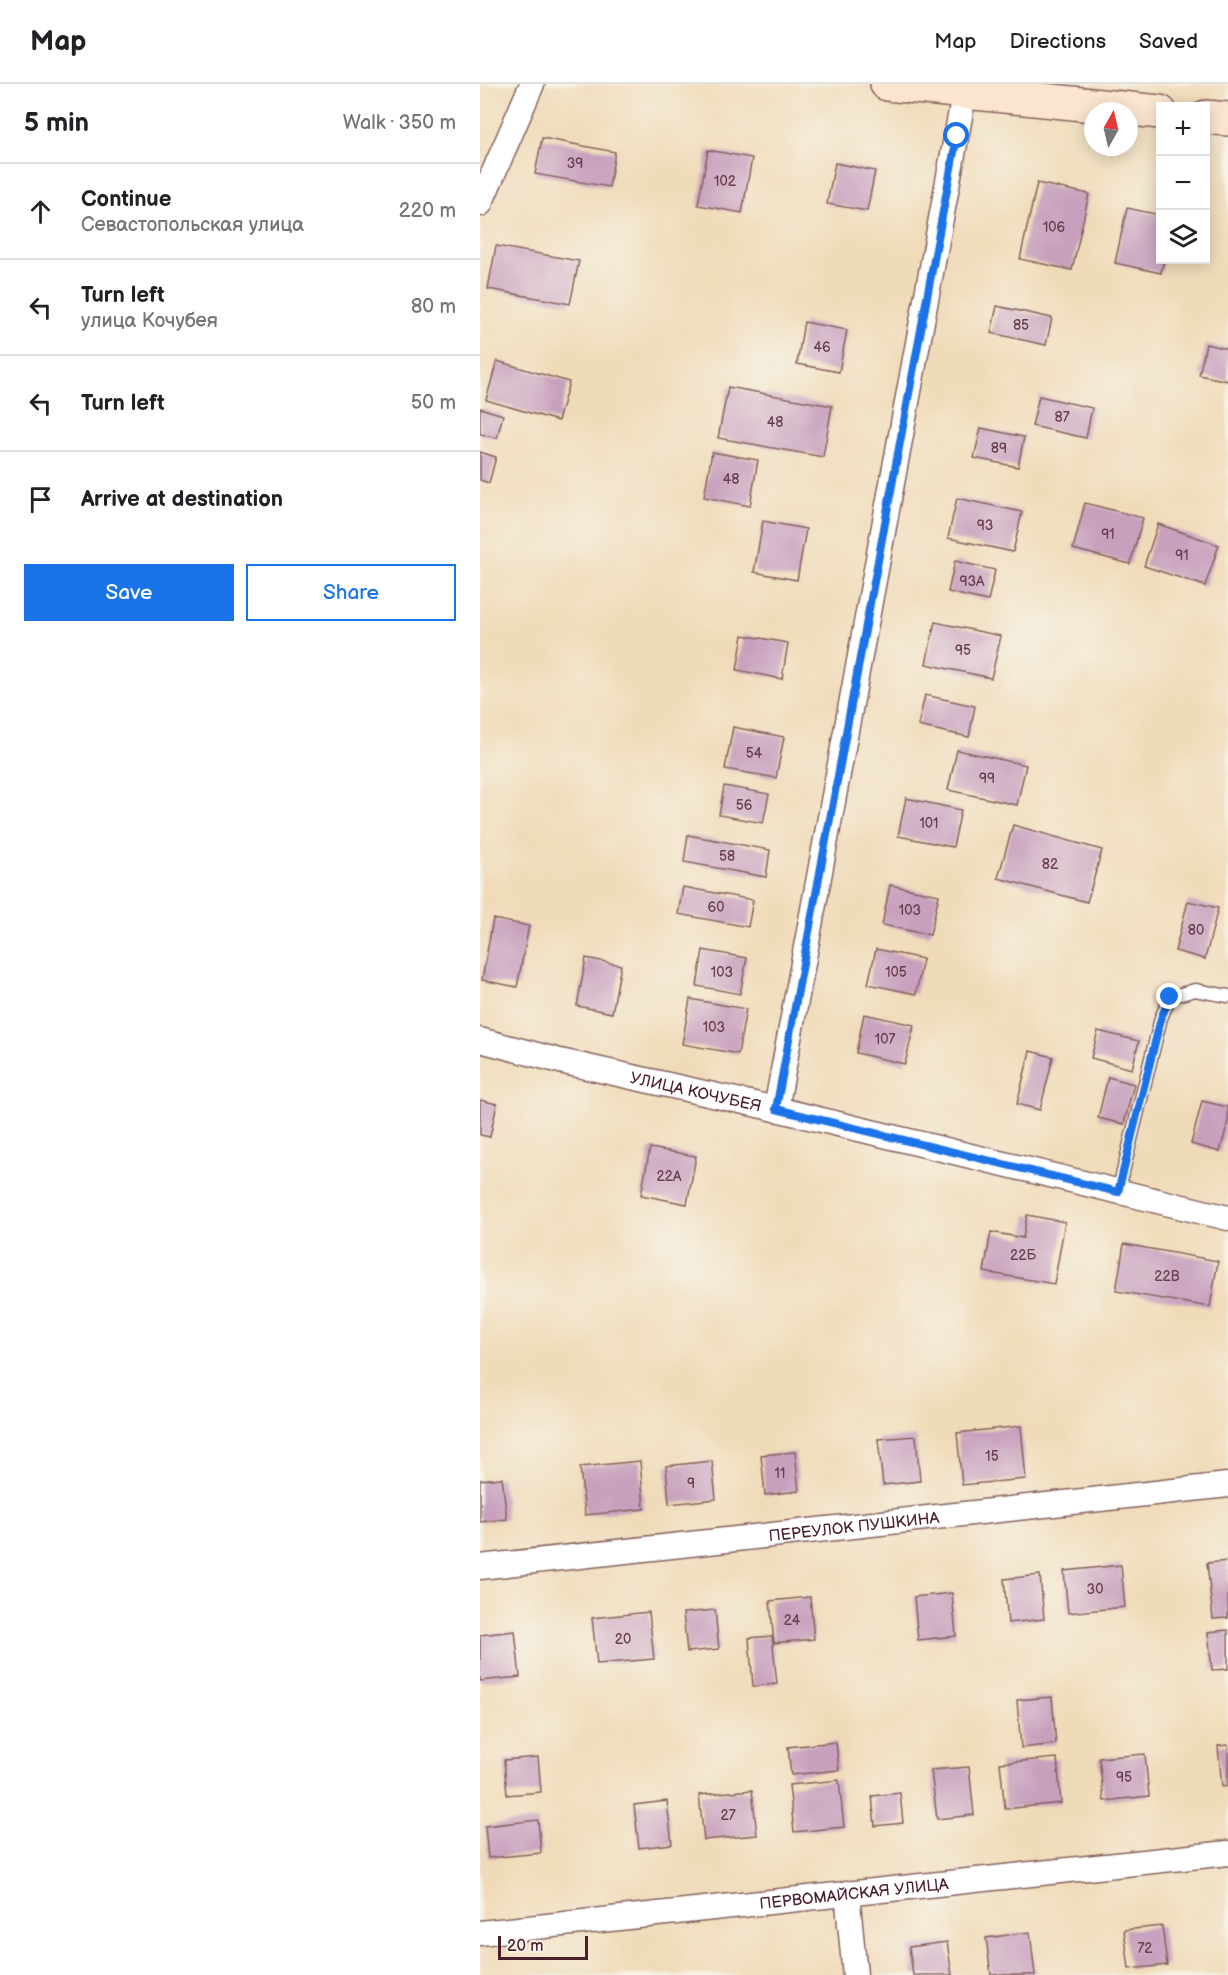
<!DOCTYPE html>
<meta charset="utf-8">
<style>
body{margin:0;font-family:"Balsamiq Sans",sans-serif;background:#f6f6f6;color:#202124}
.controls{position:absolute;right:18px;top:18px;display:grid;overflow:hidden;border-radius:0px;box-shadow:0 3px 15px #0003}
.controls button{width:54px;height:54px;display:grid;place-items:center;padding:0;border:0;border-bottom:2px solid #e0e0e0;background:#fff;color:#202124;font:30px sans-serif}
.compass{position:absolute;left:604px;top:18px;width:54px;height:54px;border-radius:50%;background:#fff;box-shadow:0 3px 15px #0003;rotate:8deg}
.scale{position:absolute;left:18px;bottom:15px;width:90px;box-sizing:border-box;padding-left:6px;border:3px solid #4a1f2b;border-top:0;font-size:16px;line-height:21px;white-space:nowrap;color:#4a1f2b;-webkit-text-stroke:4px #f7f3e8;paint-order:stroke}
.stop{position:absolute;width:18px;height:18px;margin:-14px;border:4px solid #1a73e8;border-radius:50%;background:#fff}
.stop.end{background:#1a73e8;border-color:#fff;box-shadow:0 2px 6px #0008}
.list{margin:0;padding:0;list-style:none}
h2{display:flex;justify-content:space-between;align-items:center;height:78px;margin:0;padding:0 24px;font-size:26px}
h2 small{font-size:20px;font-weight:400;color:#757577}
.list li{display:grid;grid-template-columns:39px 1fr auto;gap:18px;align-items:center;box-sizing:border-box;height:96px;padding:0 24px;border-top:2px solid #e0e0e0}
.list b{display:block;font-size:22px;white-space:nowrap}
.list p{margin:0;font-size:20px;white-space:nowrap;color:#757577}
.list em{font-size:20px;font-style:normal;color:#757577}
.actions{display:flex;gap:12px;padding:18px 24px}
.actions a{flex:1;padding:14px 0;border:2px solid #1a73e8;border-radius:0px;text-align:center;font-size:21px;color:#1a73e8}
.actions .main{background:#1a73e8;color:#fff}
.icon{flex:none;width:33px;height:33px;fill:none;stroke:currentColor;stroke-width:2;stroke-linecap:round;stroke-linejoin:round}
.map{position:relative;flex:none;width:748px;height:1891px;overflow:hidden}
header{display:flex;align-items:center;gap:36px;box-sizing:border-box;height:84px;padding:0 30px;background:#fff;border-bottom:2px solid #e0e0e0}
header strong{font-size:28px}
nav{display:flex;gap:33px;margin-inline-start:auto;font-size:21px}
main{display:flex}
aside{flex:1;background:#fff}
.map>svg:first-child{display:block}
.building{fill:#c7a0bd}
.lines{fill:none;stroke-linecap:round;stroke-linejoin:round}
.service-casing{stroke:#84615d;stroke-width:15}
.minor-casing{stroke:#84615d;stroke-width:27}
.secondary-casing{stroke:#84615d;stroke-width:36}
.service{stroke:#fff;stroke-width:12}
.minor{stroke:#fff;stroke-width:24}
.secondary{stroke:#fbe5cf;stroke-width:33}
.route{stroke:#1a73e8;stroke-width:8}
.labels{text-anchor:middle;stroke-width:4.5;stroke-linejoin:round;paint-order:stroke}
.number-label{font-size:14px;fill:#693f50}
.street-label{font-size:16px;fill:#4a1f2b;stroke:#f7f3e8}
</style>
<header>
<strong>Map</strong>
<nav><a>Map</a><a>Directions</a><a>Saved</a></nav>
</header>
<main>
<aside>
<h2>5 min<small>Walk · 350 m</small></h2>
<ul class="list">
<li><svg class="icon" aria-label="ahead" viewBox="0 0 24 24"><path d="M12 20V5M6 11l6-6 6 6"/></svg><div><b>Continue</b><p>Севастопольская улица</p></div><em>220 m</em></li>
<li><svg class="icon" aria-label="left" viewBox="0 0 24 24"><path d="M17 20v-9H6M10 6l-5 5 5 5"/></svg><div><b>Turn left</b><p>улица Кочубея</p></div><em>80 m</em></li>
<li><svg class="icon" aria-label="left" viewBox="0 0 24 24"><path d="M17 20v-9H6M10 6l-5 5 5 5"/></svg><div><b>Turn left</b></div><em>50 m</em></li>
<li><svg class="icon" aria-label="arrive" viewBox="0 0 24 24"><path d="M6 21V4h12l-3 4 3 4H6"/></svg><div><b>Arrive at destination</b></div></li>
</ul>
<div class="actions"><a class="main">Save</a><a>Share</a></div>
</aside>
<div class="map">
<svg width="748" height="1891" viewBox="0 0 748 1891">
<rect width="100%" height="100%" fill="#f7f3e8"/>
<filter id="ink" filterUnits="userSpaceOnUse"><feTurbulence type="fractalNoise" baseFrequency=".0167" numOctaves="2"/><feDisplacementMap in="SourceGraphic" scale="12" xChannelSelector="R" yChannelSelector="G"/><feConvolveMatrix kernelMatrix="1 2 1 2 8 2 1 2 1" color-interpolation-filters="sRGB"/></filter>
<filter id="wash" filterUnits="userSpaceOnUse"><feTurbulence type="fractalNoise" baseFrequency=".008" numOctaves="4" result="noise"/><feDisplacementMap in="SourceGraphic" scale="24" xChannelSelector="R" yChannelSelector="G"/><feGaussianBlur stdDeviation="1.35" result="paint"/><feColorMatrix in="noise" values="0 0 0 0 0 0 0 0 0 0 0 0 0 0 0 0 0 1.4 0 .05"/><feComposite in="paint" operator="in"/></filter>
<g filter="url(#wash)">
<rect width="100%" height="100%" fill="#f0dbb9"/>
<g id="blocks">
<g class="building">
<path d="M 62,54 L 135,68 L 129,103 L 55,90 Z"/>
<path d="M 228,66 L 272,74 L 262,129 L 218,121 Z"/>
<path d="M 355,79 L 395,87 L 387,127 L 347,120 Z"/>
<path d="M 557,99 L 609,110 L 592,186 L 540,175 Z"/>
<path d="M 647,124 L 680,131 L 680,176 L 684,176 L 681,189 L 635,179 Z"/>
<path d="M 16,162 L 99,177 L 90,220 L 8,205 Z"/>
<path d="M 517,222 L 572,234 L 566,261 L 511,249 Z"/>
<path d="M 324,238 L 367,246 L 359,288 L 317,280 Z"/>
<path d="M 726,260 L 748,265 L 748,297 L 719,291 Z"/>
<path d="M 17,277 L 89,298 L 78,337 L 6,316 Z"/>
<path d="M 248,303 L 352,322 L 343,373 L 238,354 Z"/>
<path d="M 559,312 L 612,324 L 606,354 L 552,342 Z"/>
<path d="M 0,324 L 23,331 L 17,354 L 0,350 Z"/>
<path d="M 501,344 L 544,353 L 538,383 L 494,374 Z"/>
<path d="M 0,368 L 16,373 L 9,399 L 0,396 Z"/>
<path d="M 232,368 L 278,376 L 270,422 L 224,413 Z"/>
<path d="M 477,414 L 542,428 L 533,468 L 468,454 Z"/>
<path d="M 605,419 L 663,434 L 650,480 L 593,465 Z"/>
<path d="M 283,437 L 326,445 L 317,496 L 274,488 Z"/>
<path d="M 678,440 L 739,461 L 725,502 L 664,482 Z"/>
<path d="M 475,477 L 515,486 L 508,517 L 468,508 Z"/>
<path d="M 455,538 L 521,552 L 511,594 L 446,580 Z"/>
<path d="M 263,551 L 308,559 L 302,595 L 257,586 Z"/>
<path d="M 445,611 L 495,622 L 489,653 L 438,642 Z"/>
<path d="M 253,643 L 304,653 L 296,694 L 245,685 Z"/>
<path d="M 477,666 L 546,681 L 537,721 L 468,706 Z"/>
<path d="M 244,702 L 289,710 L 283,739 L 239,731 Z"/>
<path d="M 426,714 L 481,726 L 473,763 L 418,752 Z"/>
<path d="M 533,741 L 622,766 L 607,818 L 518,794 Z"/>
<path d="M 208,751 L 290,766 L 286,793 L 204,778 Z"/>
<path d="M 410,801 L 459,811 L 450,851 L 402,841 Z"/>
<path d="M 203,803 L 273,816 L 268,843 L 198,830 Z"/>
<path d="M 708,817 L 738,824 L 725,875 L 695,867 Z"/>
<path d="M 13,835 L 49,842 L 37,903 L 2,896 Z"/>
<path d="M 396,865 L 443,875 L 436,910 L 388,900 Z"/>
<path d="M 223,866 L 267,874 L 260,910 L 217,902 Z"/>
<path d="M 106,874 L 141,881 L 132,929 L 97,922 Z"/>
<path d="M 210,915 L 266,925 L 258,970 L 202,960 Z"/>
<path d="M 384,930 L 434,941 L 425,980 L 376,969 Z"/>
<path d="M 618,947 L 659,957 L 652,985 L 611,974 Z"/>
<path d="M 550,967 L 573,973 L 560,1026 L 537,1020 Z"/>
<path d="M 628,993 L 654,1000 L 644,1040 L 618,1034 Z"/>
<path d="M 0,1016 L 17,1020 L 10,1053 L 0,1051 Z"/>
<path d="M 722,1017 L 748,1023 L 748,1037 L 740,1068 L 711,1060 Z"/>
<path d="M 170,1064 L 216,1072 L 207,1120 L 161,1111 Z"/>
<path d="M 547,1131 L 585,1138 L 574,1200 L 504,1188 L 511,1148 L 543,1154 Z"/>
<path d="M 644,1160 L 738,1177 L 730,1223 L 636,1207 Z"/>
<path d="M 541,1342 L 546,1395 L 482,1401 L 477,1349 Z"/>
<path d="M 436,1352 L 440,1397 L 403,1401 L 398,1355 Z"/>
<path d="M 315,1368 L 319,1407 L 285,1411 L 281,1371 Z"/>
<path d="M 160,1377 L 164,1425 L 105,1431 L 100,1383 Z"/>
<path d="M 232,1377 L 236,1415 L 189,1420 L 186,1382 Z"/>
<path d="M 22,1394 L 27,1435 L 0,1438 L 0,1396 Z"/>
<path d="M 748,1477 L 748,1534 L 733,1535 L 727,1479 Z"/>
<path d="M 641,1481 L 645,1523 L 588,1529 L 584,1487 Z"/>
<path d="M 560,1491 L 564,1535 L 528,1539 L 524,1495 Z"/>
<path d="M 472,1509 L 476,1552 L 438,1556 L 434,1513 Z"/>
<path d="M 330,1513 L 334,1555 L 294,1559 L 290,1517 Z"/>
<path d="M 235,1526 L 239,1565 L 207,1568 L 203,1529 Z"/>
<path d="M 169,1528 L 174,1575 L 117,1580 L 112,1534 Z"/>
<path d="M 748,1546 L 748,1585 L 732,1586 L 728,1548 Z"/>
<path d="M 35,1547 L 40,1593 L 0,1597 L 0,1551 Z"/>
<path d="M 292,1552 L 297,1600 L 273,1602 L 269,1554 Z"/>
<path d="M 572,1613 L 576,1660 L 541,1664 L 537,1616 Z"/>
<path d="M 356,1658 L 359,1686 L 311,1691 L 308,1663 Z"/>
<path d="M 748,1661 L 748,1702 L 742,1703 L 738,1662 Z"/>
<path d="M 665,1670 L 669,1712 L 624,1717 L 619,1674 Z"/>
<path d="M 58,1673 L 61,1708 L 27,1711 L 24,1676 Z"/>
<path d="M 577,1674 L 581,1719 L 525,1725 L 520,1679 Z"/>
<path d="M 489,1683 L 494,1731 L 457,1735 L 451,1686 Z"/>
<path d="M 359,1696 L 364,1743 L 314,1748 L 309,1701 Z"/>
<path d="M 272,1706 L 277,1751 L 224,1756 L 219,1711 Z"/>
<path d="M 420,1709 L 423,1739 L 395,1742 L 392,1712 Z"/>
<path d="M 187,1717 L 192,1760 L 159,1764 L 154,1721 Z"/>
<path d="M 58,1736 L 61,1769 L 8,1774 L 5,1742 Z"/>
<path d="M 682,1842 L 687,1881 L 649,1885 L 644,1846 Z"/>
<path d="M 550,1848 L 555,1891 L 511,1891 L 506,1854 Z"/>
<path d="M 467,1858 L 472,1891 L 433,1891 L 429,1863 Z"/>
</g>
</g>
</g>
<g filter="url(#ink)">
<use href="#blocks" fill-opacity="0" stroke="#84615d" stroke-width="1.5"/>
<g class="lines">
<g class="service-casing">
<path id="service" d="M 638,1108 L 681,934 L 690,913 L 715,906 L 748,912"/>
</g>
<g class="minor-casing">
<g id="minor">
<path d="M 0,120 L 52,0"/>
<path id="s1" d="M 0,956 L 80,977 L 296,1025 L 748,1134"/>
<path d="M 296,1025 L 486,0"/>
<path id="s2" d="M 0,1483 L 748,1401"/>
<path d="M 367,1809 L 375,1891"/>
<path id="s3" d="M 0,1849 L 748,1769"/>
</g>
</g>
<g class="secondary-casing">
<g id="secondary">
<path d="M 407,0 L 680,28"/>
<path d="M 726,33 L 748,35"/>
</g>
</g>
<use href="#service" class="service"/>
<use href="#minor" class="minor"/>
<use href="#secondary" class="secondary"/>
</g>
</g>
<g class="lines" filter="url(#ink)">
<path class="route" d="M 477,52 L 296,1025 L 638,1108 L 681,934 L 690,913"/>
</g>
<g class="labels">
<g class="number-label">
<text x="95" y="84">39</text>
<text x="245" y="102">102</text>
<text x="574" y="148">106</text>
<text x="541" y="246">85</text>
<text x="342" y="268">46</text>
<text x="582" y="338">87</text>
<text x="295" y="343">48</text>
<text x="519" y="369">89</text>
<text x="251" y="400">48</text>
<text x="505" y="446">93</text>
<text x="628" y="455">91</text>
<text x="702" y="476">91</text>
<text x="492" y="502">93А</text>
<text x="483" y="571">95</text>
<text x="274" y="674">54</text>
<text x="507" y="699">99</text>
<text x="264" y="726">56</text>
<text x="449" y="744">101</text>
<text x="247" y="777">58</text>
<text x="570" y="785">82</text>
<text x="236" y="828">60</text>
<text x="430" y="831">103</text>
<text x="716" y="851">80</text>
<text x="242" y="893">103</text>
<text x="416" y="893">105</text>
<text x="234" y="948">103</text>
<text x="405" y="960">107</text>
<text x="189" y="1097">22А</text>
<text x="543" y="1176">22Б</text>
<text x="687" y="1197">22В</text>
<text x="512" y="1377">15</text>
<text x="300" y="1394">11</text>
<text x="211" y="1404">9</text>
<text x="615" y="1510">30</text>
<text x="312" y="1541">24</text>
<text x="143" y="1560">20</text>
<text x="644" y="1698">95</text>
<text x="248" y="1736">27</text>
<text x="665" y="1869">72</text>
</g>
<g class="street-label">
<text dy="6" stroke="none"><textPath href="#s1" startOffset="222">УЛИЦА КОЧУБЕЯ</textPath></text>
<text dy="6" stroke="none"><textPath href="#s2" startOffset="376">ПЕРЕУЛОК ПУШКИНА</textPath></text>
<text dy="6" stroke="none"><textPath href="#s3" startOffset="376">ПЕРВОМАЙСКАЯ УЛИЦА</textPath></text>
</g>
</g>
</svg>
<div class="controls">
<button>+</button>
<button>−</button>
<button><svg class="icon" aria-label="layers" viewBox="0 0 24 24"><path d="M12 4l9 5-9 5-9-5zM3 14l9 5 9-5"/></svg></button>
</div>
<svg class="compass" viewBox="-18 -18 36 36"><path d="M0-13l5 13h-10z" fill="#e53935"/><path d="M0 13l5-13h-10z" fill="#757577"/></svg>
<div class="scale">20 m</div>
<div class="stop" style="left:477px;top:52px"></div>
<div class="stop end" style="left:690px;top:913px"></div>
</div>
</main>
